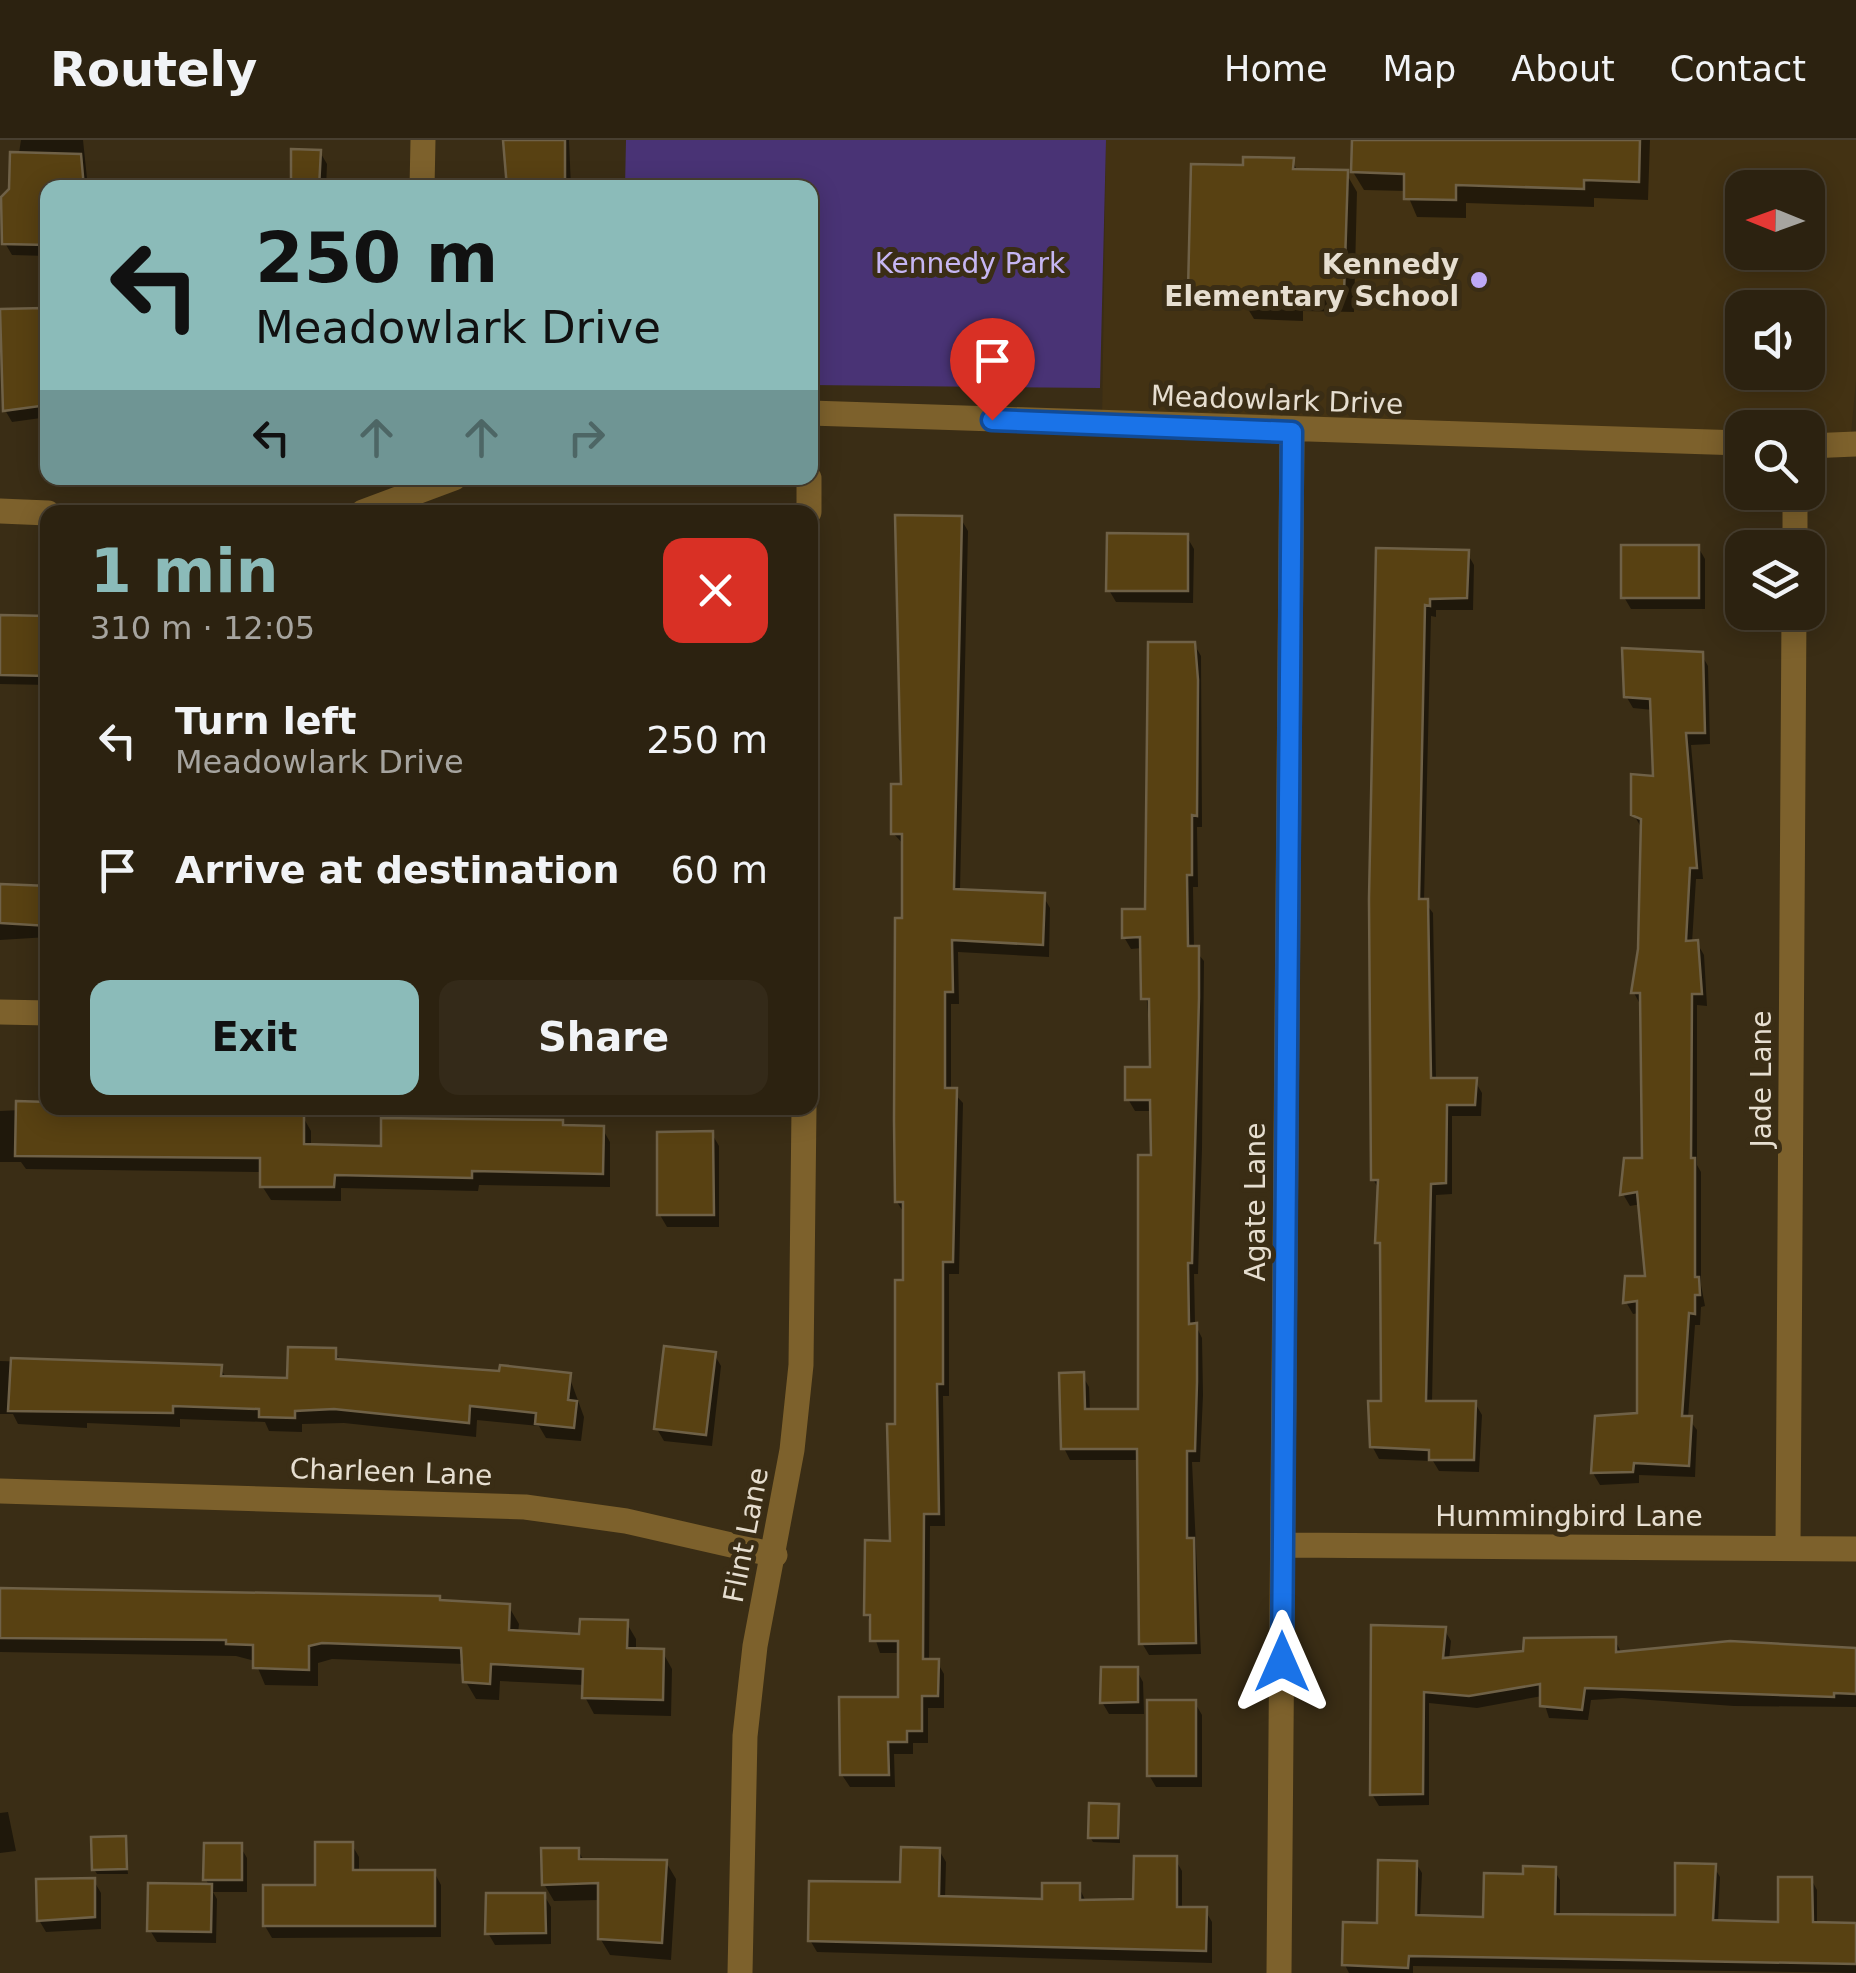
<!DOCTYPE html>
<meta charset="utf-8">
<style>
body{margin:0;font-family:"DejaVu Sans",sans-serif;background:#342a19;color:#f1f3f6;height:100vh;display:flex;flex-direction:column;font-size:38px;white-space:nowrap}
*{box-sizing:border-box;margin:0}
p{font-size:32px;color:#a6a49f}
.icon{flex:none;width:55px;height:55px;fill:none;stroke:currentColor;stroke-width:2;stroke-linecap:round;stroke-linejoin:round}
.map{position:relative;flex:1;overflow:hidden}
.details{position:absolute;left:40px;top:365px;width:778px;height:610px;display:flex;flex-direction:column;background:#2c2210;border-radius:20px;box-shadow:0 5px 25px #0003,0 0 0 2px #483f30}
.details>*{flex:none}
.banner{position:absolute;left:40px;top:40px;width:778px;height:305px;border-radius:20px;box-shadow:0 5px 25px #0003,0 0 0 2px #483f30;background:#8bbbb9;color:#111;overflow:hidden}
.needle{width:65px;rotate:271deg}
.fabs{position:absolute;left:1725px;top:30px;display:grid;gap:20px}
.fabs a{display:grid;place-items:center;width:100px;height:100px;border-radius:20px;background:#2c2210;box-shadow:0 5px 25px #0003,0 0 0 2px #483f30;font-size:50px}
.pin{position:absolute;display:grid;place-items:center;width:85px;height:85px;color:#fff;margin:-102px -42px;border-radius:50% 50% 50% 0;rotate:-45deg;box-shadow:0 0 10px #0007}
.pin .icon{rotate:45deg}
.me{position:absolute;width:110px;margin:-55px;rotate:0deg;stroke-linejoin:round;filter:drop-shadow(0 0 8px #0008)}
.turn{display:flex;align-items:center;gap:35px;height:210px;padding:0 50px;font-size:45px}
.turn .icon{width:130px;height:130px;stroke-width:2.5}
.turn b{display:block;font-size:70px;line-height:85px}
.lanes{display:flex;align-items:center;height:95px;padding:0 50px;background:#0003;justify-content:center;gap:50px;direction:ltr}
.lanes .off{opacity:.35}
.round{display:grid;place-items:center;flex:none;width:105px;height:105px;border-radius:20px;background:#342a19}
.overview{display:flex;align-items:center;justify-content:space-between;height:170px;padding:0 50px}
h1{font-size:60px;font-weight:700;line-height:75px;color:#8bbbb9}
.action{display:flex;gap:20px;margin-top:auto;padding:20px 50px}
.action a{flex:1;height:115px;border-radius:20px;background:#8bbbb9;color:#111;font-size:40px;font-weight:700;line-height:115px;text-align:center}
.action a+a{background:#342a19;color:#f1f3f6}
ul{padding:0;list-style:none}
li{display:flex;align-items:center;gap:30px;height:130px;padding:0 50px}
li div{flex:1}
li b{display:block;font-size:38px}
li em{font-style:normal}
header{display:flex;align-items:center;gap:60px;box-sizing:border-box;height:140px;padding:0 50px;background:#2c2210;border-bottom:2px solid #483f30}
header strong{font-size:48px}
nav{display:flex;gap:55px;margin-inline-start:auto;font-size:35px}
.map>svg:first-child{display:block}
.built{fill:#433213;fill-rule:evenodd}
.green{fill:#493375}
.shadow{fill:#0007}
.building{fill:#584112;stroke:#6f6147;stroke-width:2.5}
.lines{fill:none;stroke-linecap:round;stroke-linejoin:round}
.minor{stroke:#7d612c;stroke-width:25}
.route-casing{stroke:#114b97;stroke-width:25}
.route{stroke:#1a73e8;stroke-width:18}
.poi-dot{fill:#bea9f5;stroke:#3a2d15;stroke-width:4}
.labels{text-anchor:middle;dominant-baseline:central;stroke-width:10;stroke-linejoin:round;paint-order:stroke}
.park-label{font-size:28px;fill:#c6b6f3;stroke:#3a2d15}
.poi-label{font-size:28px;font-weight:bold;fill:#e6ded0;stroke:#3a2d15;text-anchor:end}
.street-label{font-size:28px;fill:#e6ded0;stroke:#3a2d15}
</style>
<header>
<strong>Routely</strong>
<nav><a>Home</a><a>Map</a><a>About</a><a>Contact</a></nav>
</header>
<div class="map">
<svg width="1856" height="1833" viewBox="0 0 1856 1833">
<rect width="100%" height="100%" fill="#3a2d15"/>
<path class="built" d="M1106,0h750v240l-6,65 -42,1v-18h-66v17l-640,-20zM1742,48h66v64h-66zM1742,168h66v64h-66z"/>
<path class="green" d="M626,0h480l-6,248 -290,-3v-197l-185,-1z"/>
<path class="shadow" d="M21,0h62l5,48h-40v68l-36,-1 -7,-12z
M506,0h63l2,48h-61z
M1354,0h296l-2,60 -54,-2v9l-128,-4v15l-49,-1 -11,-26 -42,-1 -11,-18z
M320,12l7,12 -1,24h-34z
M1292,20l6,12 48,1 11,19 -3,120 -51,-1v10l-49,-2 -6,-10 -47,-1 -11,-19 56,-122z
M42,170l6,10v97l-36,5 -7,-12 -5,-98z
M704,364l5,8h-52l-1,-7z
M961,379l7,12 -8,360 83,5 7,12 -1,49 -91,-5 1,52h-8v86l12,13 -4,171h-10v122h-6l2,130h-15l-1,136h8l7,12v34h-16v35h-15v11h-19l1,33h-45l-8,-12 58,-76v-46h-20l-13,-39 26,-71 12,-261 1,-66 -9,-14 8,-356 -12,-13z
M1187,397l7,12 -1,54 -77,-1 -7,-12z
M1698,407l7,12v50h-74l-7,-12z
M1379,410l88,3 7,12 -1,45h-37v7l-5,-1 -7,285 9,12 3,168h39l7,12 -1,23h-29v78l-16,1 -4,208h43l7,12 -3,57 -40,-1 -6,-10 -54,-2 -7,-13 11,-43v-151l-5,-9 2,-52 -7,-12z
M0,478h48v67l-48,-1z
M1194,504l7,12 1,171h-5l1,60h-5l1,62 10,12 -2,188 -4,125h-4l1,50 7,14 1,57 -3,67h-8l9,192 -52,1 -7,-12 -3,-183h-69l-6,-12 18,-73 7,12 1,25 51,-1 12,-300h-18l-7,-12 25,-30 -11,-121 -11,1 -7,-12 24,-25z
M1701,514l7,12 2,78 -19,1 12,134h-7l-4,64h5l7,12 3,51 -10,-1v160l4,7v113l4,21 -4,1 -1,18h-5l-7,93 9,12 -2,47 -56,-2v8l-39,2 -7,-12 46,-57v-103l-6,1 -7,-12 22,-23 -7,-75 -11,2 -7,-12 21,-33 -4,-157 -6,-11 6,-43 1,-123 -7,-12 21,-37 -2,-68 -20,-2 -7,-12z
M0,746l48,2v49l-48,3z
M64,968l3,5 236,4 8,14v16l72,1 179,-25 2,5h38l8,14v45l-131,-2 -1,6 -137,-3v13l-70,-1 -9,-14 1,-14 -237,-3 -5,-7h-21v-51z
M712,994l7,12v81h-52l-7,-12z
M335,1211l6,11 228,14 15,41 -3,24 -35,-3 -7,-12 -62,-6 -1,17 -132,-14 -42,1v8l-33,-1 -4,-9 -85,-3v8l-93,-4v5l-69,-4 -5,-10h-13v-53l220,7 7,11 63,2z
M714,1214l7,12 -9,80 -48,-5 -7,-12z
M0,1450l509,17 10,17 -1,9 64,3 44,-14 10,17v12h26l10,18 -1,47 -77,-2 -9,-17v-12l-85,-4 -1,19 -23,-1 -10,-17 -2,-18 -132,-5 -14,4v23l-53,-1 -10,-24 -19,-5 -236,-4z
M1444,1489l7,12 -2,19 166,-20 7,14h234v53l-122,-1 -112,-8 -31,2 -3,20 -39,-2 -7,-22 -65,12 -48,-5v102l-50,1 -7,-12z
M1136,1529l7,13 1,32h-35l-7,-12z
M1195,1563l7,12v72h-46l-7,-12z
M1118,1666l2,37 -27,-1 -3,-5z
M8,1672l8,39 -16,2v-40z
M124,1698l4,36h-31l-3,-5z
M352,1705l7,12v15h75l7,13v52l-169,1 -7,-12 53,-38z
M240,1706l7,12v34h-34l4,7 -1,44 -59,-1 -7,-12 60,-43 -4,-7z
M578,1710l6,11 82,1 10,17 -5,81 -61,-5 -10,-17v-38l-46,1 -10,-17z
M939,1710l7,12 -1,36 99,3 34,-16 8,17h49l40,-43 7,12v38l23,1 7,12v41l-395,-11 -7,-12 93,-55z
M1416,1723l6,10 -2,44 66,2 39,-43 29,-6 6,10v37l117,1 37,-51 6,10 -2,45 63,3 30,-46 6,11v34l39,2v47l-443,-7v7h-64l-4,-8 34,-39z
M94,1741l7,12v36l-55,3 -7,-12z
M544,1755l7,12v37l-56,1 -7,-12z"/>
<path class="building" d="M503,0h62v48h-58z
M1352,0h288l-1,42 -55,-2v9l-128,-4v15l-52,-1v-25l-53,-2z
M291,9l30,1 -2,38h-28z
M10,12l71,2 3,34h-36v57l-46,-1 -1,-47 8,-8z
M1243,17l51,1 -1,11 55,1 -4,124 -51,-1v10l-53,-2v-10l-52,-1 3,-126 52,1z
M43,168l5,97 -45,6 -3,-102z
M895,375l67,1 -8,373 91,4 -2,52 -91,-5 1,52h-8v96h12l-4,174h-10v122h-6l2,130h-15l-1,145h16l-1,37h-16v35h-15v11h-19l1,33h-49l-1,-78h59v-56h-28v-26h-6l1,-75 25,1 -3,-117h8v-144h8v-78h-8l-1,-82 1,-202h7v-84h-11v-50h10z
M1107,393l81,1v57h-82z
M1621,405h78v53h-78z
M1376,408l93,2 -2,48 -37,1v7l-5,-1 -6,294h9l3,179h46l-2,27h-28l-1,78 -15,1 -5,217h50l-2,59h-45v-10l-59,-3 -2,-46h13l-1,-158h-5l3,-63h-7l-2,-281z
M0,475l48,1v60l-48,-1z
M1148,502h47l3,38 -1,136 -5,-1v60h-5l1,71h11v52l-7,265h-4l1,61 8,-1v59l-2,69h-8v87h7l2,105 -57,1 -2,-195h-76l-2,-76 25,-1 1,37h53v-254h13l-1,-55h-25v-33h25l-1,-68h-8l-1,-62 -18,1v-29h23z
M1622,508l81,4 2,81h-19l11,135h-7l-4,73 12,-1 4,54h-10l-1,164h4v119h4l1,18h-5v19l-6,-1 -7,103h10l-3,50 -55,-3 -1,9 -42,1 4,-57 42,-3v-112l-14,2 2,-27h20l-8,-84 -17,3 4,-37h18l-2,-165h-9l7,-44 3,-130 -10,-4v-41l22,2 -3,-77 -26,-2z
M0,744l48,2v40l-48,-3z
M16,961l32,1v6l15,3 241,3v30l77,2v-28l182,2v5l41,1 -1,48 -131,-3v7l-137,-3 -1,12h-74v-29l-245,-2z
M713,991l1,84h-57v-83z
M664,1206l52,6 -10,83 -52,-6z
M288,1207l48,1v11l163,12 1,-6 71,8 -3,27 9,1 -3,27 -39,-4 1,-11 -66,-7 -1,17 -135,-14 -39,2v7l-36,-1v-8l-86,-3v7l-165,-2 3,-53 211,7 -1,11 66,2z
M0,1448l440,8v4l70,4 -1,26 70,4 1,-15 48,1 -1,28 37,1 -1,51 -81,-2 1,-29 -92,-5 -1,20 -27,-2 -2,-34 -139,-5 -13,3v24l-56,-2v-23l-27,-1v-4l-226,-2z
M1371,1485l75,2 -3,31 80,-7 1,-13 92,-1v15l114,-11 126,7v46l-22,-1v4l-249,-9 -3,22 -42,-4v-22l-71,12 -45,-4 -1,102 -53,1z
M1101,1527h37v35l-38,1z
M1147,1560h49v76h-49z
M1089,1663l30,1 -1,34h-30z
M126,1696l1,33 -35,1 -1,-33z
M315,1702h38v28h82v56h-172v-41h52z
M204,1703h38v37h-39z
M901,1707l39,1 -1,48 103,3v-16h38v17l53,-1 1,-43h43v51h30l-1,44 -398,-10 1,-60 91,1z
M541,1708h38v11l88,1 -5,83 -64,-4v-56l-56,2z
M1378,1720l39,1 -1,54 67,2 1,-44 39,1v-8l33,1 -1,47 120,1v-52l41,1 -3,56 65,2v-45h34l1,45 43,1v41l-447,-8 -1,12 -66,-3 1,-43 34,1z
M95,1738v39l-58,4 -1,-42z
M148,1743l64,1 -1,48 -64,-1z
M486,1753h59l1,40 -61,1z"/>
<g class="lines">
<path class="minor" d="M422,48l1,-48
M810,273l932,30
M1808,306l48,-2
M0,371l48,2
M363,372l91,-34
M809,372v-34
M1795,408v-56
M0,872l48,1
M0,1351l525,16 101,14 149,34
M1283,1405l573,4
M1788,1406l6,-934
M740,1833l5,-237 10,-90 37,-196 9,-85 3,-257
M1279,1833l13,-1541"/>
</g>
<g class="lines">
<defs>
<path id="route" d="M992,280l300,12 -10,1230"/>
</defs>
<use href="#route" class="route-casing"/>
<use href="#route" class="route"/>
</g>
<circle class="poi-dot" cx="1479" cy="140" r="10"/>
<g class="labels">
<g class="park-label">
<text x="970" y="123">Kennedy Park</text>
</g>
<g class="poi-label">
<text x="1459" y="124">Kennedy<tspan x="1459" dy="32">Elementary School</tspan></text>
</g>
<g class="street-label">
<text transform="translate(1277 260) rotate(2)">Meadowlark Drive</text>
<text transform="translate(1761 939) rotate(-90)">Jade Lane</text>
<text transform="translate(1255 1062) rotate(-90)">Agate Lane</text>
<text transform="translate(391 1332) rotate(2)">Charleen Lane</text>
<text x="1569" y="1376">Hummingbird Lane</text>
<text transform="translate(746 1395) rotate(-79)">Flint Lane</text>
</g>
</g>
</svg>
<div class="fabs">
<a><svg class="needle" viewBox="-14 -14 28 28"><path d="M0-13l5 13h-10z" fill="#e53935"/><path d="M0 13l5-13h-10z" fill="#a6a49f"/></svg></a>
<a><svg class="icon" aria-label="sound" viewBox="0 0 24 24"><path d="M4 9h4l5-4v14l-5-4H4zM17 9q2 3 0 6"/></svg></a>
<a><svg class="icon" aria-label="search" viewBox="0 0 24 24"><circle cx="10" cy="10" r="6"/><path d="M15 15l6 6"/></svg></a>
<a><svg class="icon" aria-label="layers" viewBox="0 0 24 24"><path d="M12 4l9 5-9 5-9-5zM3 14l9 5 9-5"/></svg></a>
</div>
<div class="pin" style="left:992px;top:280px;background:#d93025"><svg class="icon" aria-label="arrive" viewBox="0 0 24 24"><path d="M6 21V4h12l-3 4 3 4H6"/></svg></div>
<svg class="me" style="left:1282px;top:1522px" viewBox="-20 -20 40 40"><path d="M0-17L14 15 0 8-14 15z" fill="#1a73e8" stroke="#fff" stroke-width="4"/></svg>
<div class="banner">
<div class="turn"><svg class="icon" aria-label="left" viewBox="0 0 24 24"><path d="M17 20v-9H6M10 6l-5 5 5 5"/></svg><div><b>250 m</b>Meadowlark Drive</div></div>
<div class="lanes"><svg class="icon" aria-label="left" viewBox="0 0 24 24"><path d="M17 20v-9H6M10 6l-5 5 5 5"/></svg><svg class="icon off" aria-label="ahead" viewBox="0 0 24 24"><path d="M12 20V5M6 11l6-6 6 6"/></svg><svg class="icon off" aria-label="ahead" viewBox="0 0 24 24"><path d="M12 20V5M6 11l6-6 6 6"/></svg><svg class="icon off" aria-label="right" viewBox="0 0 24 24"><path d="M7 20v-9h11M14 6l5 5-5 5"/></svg></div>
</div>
<section class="details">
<div class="overview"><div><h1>1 min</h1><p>310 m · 12:05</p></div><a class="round" style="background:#d93025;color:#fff"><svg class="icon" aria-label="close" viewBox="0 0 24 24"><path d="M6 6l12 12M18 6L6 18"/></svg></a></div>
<ul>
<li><svg class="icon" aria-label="left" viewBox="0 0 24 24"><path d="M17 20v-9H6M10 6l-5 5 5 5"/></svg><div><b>Turn left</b><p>Meadowlark Drive</p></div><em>250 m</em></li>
<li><svg class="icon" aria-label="arrive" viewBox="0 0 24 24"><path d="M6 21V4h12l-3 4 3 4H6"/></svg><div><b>Arrive at destination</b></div><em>60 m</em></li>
</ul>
<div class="action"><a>Exit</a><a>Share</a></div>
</section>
</div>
